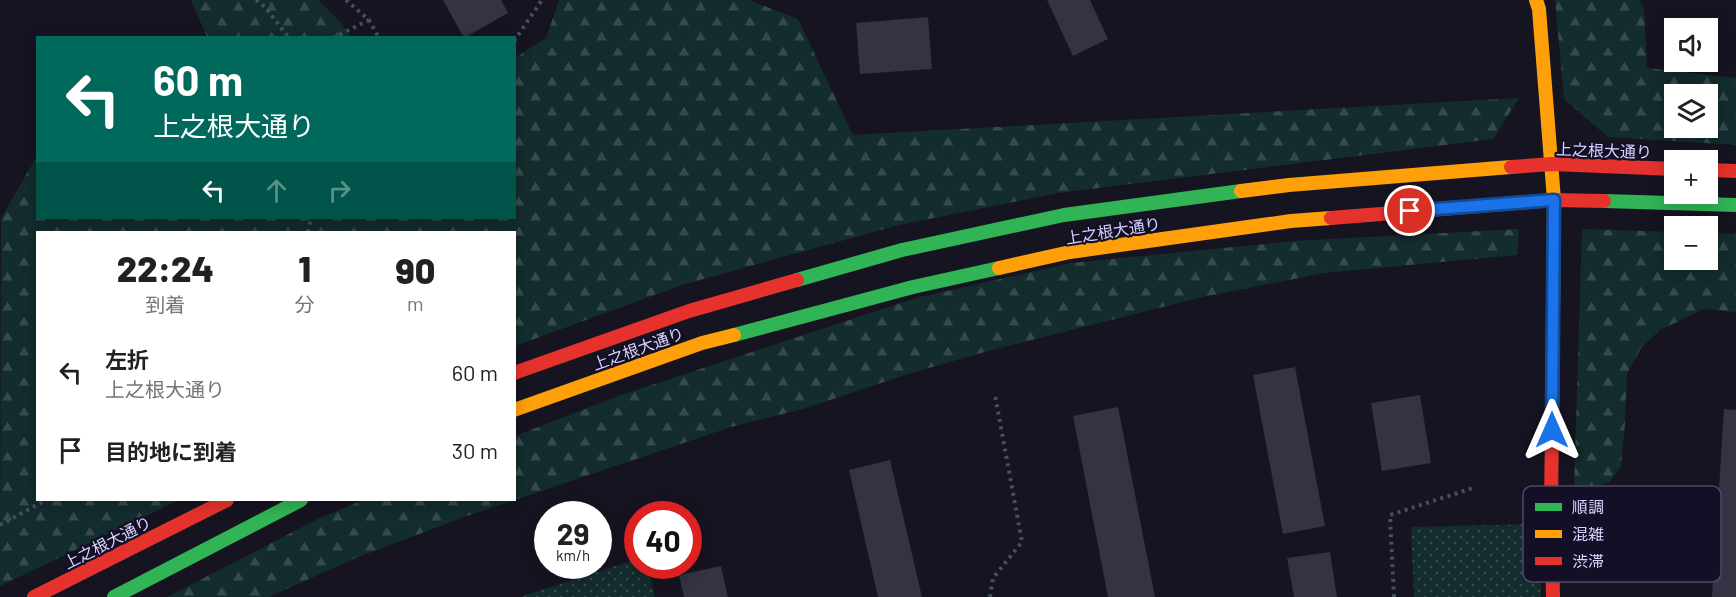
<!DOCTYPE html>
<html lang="ja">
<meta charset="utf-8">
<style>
body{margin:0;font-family:Barlow,"Noto Sans JP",sans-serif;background:#f6f6f6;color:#202124;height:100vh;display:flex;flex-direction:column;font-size:22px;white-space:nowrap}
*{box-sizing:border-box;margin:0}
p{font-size:20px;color:#757577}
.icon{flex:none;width:33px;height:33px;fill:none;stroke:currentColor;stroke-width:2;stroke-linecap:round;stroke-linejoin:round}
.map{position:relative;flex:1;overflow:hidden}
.drawer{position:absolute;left:36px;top:231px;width:480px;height:270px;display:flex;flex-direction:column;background:#fff;border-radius:0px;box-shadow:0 3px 15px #0003}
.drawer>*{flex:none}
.top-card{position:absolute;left:36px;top:36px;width:480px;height:183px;border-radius:0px;box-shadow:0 3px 15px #0003;background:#00695c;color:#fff;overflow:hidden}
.tools{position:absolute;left:1664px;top:18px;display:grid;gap:12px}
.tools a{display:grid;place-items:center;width:54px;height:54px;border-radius:0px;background:#fff;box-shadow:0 3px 15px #0003;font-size:30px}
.speed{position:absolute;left:534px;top:501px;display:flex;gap:12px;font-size:30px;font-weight:700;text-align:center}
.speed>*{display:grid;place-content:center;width:78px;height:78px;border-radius:50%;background:#fff;box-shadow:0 3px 15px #0003;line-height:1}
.speed small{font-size:15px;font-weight:400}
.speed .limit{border:9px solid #d22;background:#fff;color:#111}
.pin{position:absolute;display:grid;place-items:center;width:51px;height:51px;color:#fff;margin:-26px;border:3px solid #fff;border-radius:50%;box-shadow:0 2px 6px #0007}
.me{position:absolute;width:66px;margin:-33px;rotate:0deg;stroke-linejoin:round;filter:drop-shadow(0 0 4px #0008)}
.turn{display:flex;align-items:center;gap:21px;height:126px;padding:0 18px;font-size:27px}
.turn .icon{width:78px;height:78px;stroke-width:2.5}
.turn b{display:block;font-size:42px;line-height:51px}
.lanes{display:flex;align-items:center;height:57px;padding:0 18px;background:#0003;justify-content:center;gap:30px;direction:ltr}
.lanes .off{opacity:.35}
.eta{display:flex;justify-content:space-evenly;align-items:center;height:102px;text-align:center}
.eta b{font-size:36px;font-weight:800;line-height:42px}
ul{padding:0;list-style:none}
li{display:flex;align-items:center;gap:18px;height:78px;padding:0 18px}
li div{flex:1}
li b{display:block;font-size:22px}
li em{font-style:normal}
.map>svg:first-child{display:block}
.forest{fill:url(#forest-firs);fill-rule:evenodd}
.park{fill:url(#park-dots)}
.building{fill:#343243}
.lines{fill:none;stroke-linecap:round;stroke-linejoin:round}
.path{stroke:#44505f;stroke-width:4;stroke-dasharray:3 4.5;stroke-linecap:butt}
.fast{stroke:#30b455;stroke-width:14}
.slow{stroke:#ff9f0a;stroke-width:14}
.jam{stroke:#e5322d;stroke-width:14}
.route-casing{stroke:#114b97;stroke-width:15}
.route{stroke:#1a73e8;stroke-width:10}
.labels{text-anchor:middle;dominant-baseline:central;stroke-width:4.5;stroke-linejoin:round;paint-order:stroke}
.street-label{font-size:16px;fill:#d9d4ff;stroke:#130f26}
.key{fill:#130f26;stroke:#4e4a67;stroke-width:1.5}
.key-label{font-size:16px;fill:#d9d4ff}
</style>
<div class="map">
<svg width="1736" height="597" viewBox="0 0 1736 597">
<defs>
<pattern id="forest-firs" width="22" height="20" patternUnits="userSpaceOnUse" patternTransform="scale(1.5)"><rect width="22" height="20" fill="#132c2d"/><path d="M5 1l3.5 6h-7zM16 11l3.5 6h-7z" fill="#354a4c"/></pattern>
<pattern id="park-dots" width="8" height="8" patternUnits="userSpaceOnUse" patternTransform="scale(1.5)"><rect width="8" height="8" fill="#132c2d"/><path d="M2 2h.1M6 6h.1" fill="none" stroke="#354a4c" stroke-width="1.8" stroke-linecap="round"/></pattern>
</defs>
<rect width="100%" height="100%" fill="#161421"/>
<path class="forest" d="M191,0h127l24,24 8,13h-143z
M559,0h190l49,19 55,116 666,-37 -26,41 -435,54 -163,33 -213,59 -167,61 -1,-114h-476v268h141l-179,86 1,-368 36,-62 1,62h476l1,-160 31,-20z
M1555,0h84l5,8 3,60 89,10v67l-128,-8 -44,-38zM1674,94h33v34h-33z
M1519,229l-2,26 -193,18 -121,24 -215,54 -80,23 -105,35 -72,18 -267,90 -108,41 -87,39h-102l151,-78 45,-19h151l1,-64 106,-41 295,-97 155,-35 223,-22z
M1582,229l92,3v28h33v-27l29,1v78l-32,-3 -44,21 -19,18 -14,26 -2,49 -4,43 -12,17 -35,6z"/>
<path class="park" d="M1540,524l1,73h-127l-3,-70z
M637,559l1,7h9l8,31h-135z"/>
<path class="building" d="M443,0h58l7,13 -44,25z
M1047,0h43l18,39 -35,17z
M928,17l4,52 -72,5 -4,-51z
M1295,367l30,159 -42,8 -30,-159z
M1420,395l11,68 -49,8 -11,-68z
M1118,407l37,190h-47l-35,-181z
M1724,409l12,1v187h-24z
M890,460l32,137h-44l-29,-127z
M1330,552l7,45h-43l-7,-39z
M721,566l7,31h-44l-5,-22z"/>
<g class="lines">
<path class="path" d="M256,0l9,7 24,31
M346,0l23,20 10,18
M333,38l36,-18
M514,41l28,-41
M308,232l3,-14
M0,525l46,-25
M990,597l3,-19 29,-36 -27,-147
M1394,597l-4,-82 83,-27"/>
<path class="fast" d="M1604,201l132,4
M797,280l105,-30 162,-35 177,-24
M734,335l179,-48 86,-19
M114,597l187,-97"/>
<path class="slow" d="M1536,0l3,9 15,191 -2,232
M1241,191l48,-6 222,-18
M999,268l71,-16 221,-31 40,-3
M514,410l188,-67 32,-8"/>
<path class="jam" d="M1511,167l41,-3 122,5
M1707,170l29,1
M1331,218l223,-18 50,1
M514,373l175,-62 108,-31
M1552,432l-1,68 2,97
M34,597l193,-97"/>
</g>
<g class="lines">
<defs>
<path id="route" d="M1410,211l144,-11 -2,230"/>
</defs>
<use href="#route" class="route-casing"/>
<use href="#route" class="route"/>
</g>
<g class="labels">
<g class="street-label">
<text transform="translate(1604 150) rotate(2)">上之根大通り</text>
<text transform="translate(1113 230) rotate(-9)">上之根大通り</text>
<text transform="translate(638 348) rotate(-20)">上之根大通り</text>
<text transform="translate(107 542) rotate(-27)">上之根大通り</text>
</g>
</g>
<rect x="1523" y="486" width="198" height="96" rx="9" class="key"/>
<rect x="1535" y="503" width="27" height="8" fill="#30b455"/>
<rect x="1535" y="530" width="27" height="8" fill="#ff9f0a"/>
<rect x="1535" y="557" width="27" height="8" fill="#e5322d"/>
<g class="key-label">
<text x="1572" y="513">順調</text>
<text x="1572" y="540">混雑</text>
<text x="1572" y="567">渋滞</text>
</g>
</svg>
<div class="tools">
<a><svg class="icon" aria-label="sound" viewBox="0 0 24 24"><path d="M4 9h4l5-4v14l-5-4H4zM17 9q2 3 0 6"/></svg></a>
<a><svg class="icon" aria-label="layers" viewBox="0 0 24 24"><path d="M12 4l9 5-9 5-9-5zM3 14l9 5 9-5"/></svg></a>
<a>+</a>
<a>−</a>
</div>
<div class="speed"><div>29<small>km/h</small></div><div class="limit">40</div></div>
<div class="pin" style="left:1410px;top:211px;background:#d93025"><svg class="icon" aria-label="arrive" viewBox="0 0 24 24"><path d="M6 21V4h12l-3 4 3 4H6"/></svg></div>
<svg class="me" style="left:1552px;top:430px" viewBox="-20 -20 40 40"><path d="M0-17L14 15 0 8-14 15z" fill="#1a73e8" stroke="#fff" stroke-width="4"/></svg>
<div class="top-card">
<div class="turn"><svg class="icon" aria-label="left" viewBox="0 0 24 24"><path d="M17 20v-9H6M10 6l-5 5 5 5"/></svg><div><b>60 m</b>上之根大通り</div></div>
<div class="lanes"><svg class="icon" aria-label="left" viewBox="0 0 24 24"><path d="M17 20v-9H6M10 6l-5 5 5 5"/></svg><svg class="icon off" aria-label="ahead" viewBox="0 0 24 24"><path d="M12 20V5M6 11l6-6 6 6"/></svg><svg class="icon off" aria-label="right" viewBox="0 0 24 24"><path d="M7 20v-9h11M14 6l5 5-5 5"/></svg></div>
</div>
<section class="drawer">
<div class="eta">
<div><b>22:24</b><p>到着</p></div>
<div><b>1</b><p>分</p></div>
<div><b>90</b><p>m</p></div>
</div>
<ul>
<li><svg class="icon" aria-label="left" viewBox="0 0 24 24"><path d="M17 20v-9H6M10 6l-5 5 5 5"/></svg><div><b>左折</b><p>上之根大通り</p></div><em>60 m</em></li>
<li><svg class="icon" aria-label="arrive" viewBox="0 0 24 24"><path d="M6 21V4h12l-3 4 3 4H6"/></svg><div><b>目的地に到着</b></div><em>30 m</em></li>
</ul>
</section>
</div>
